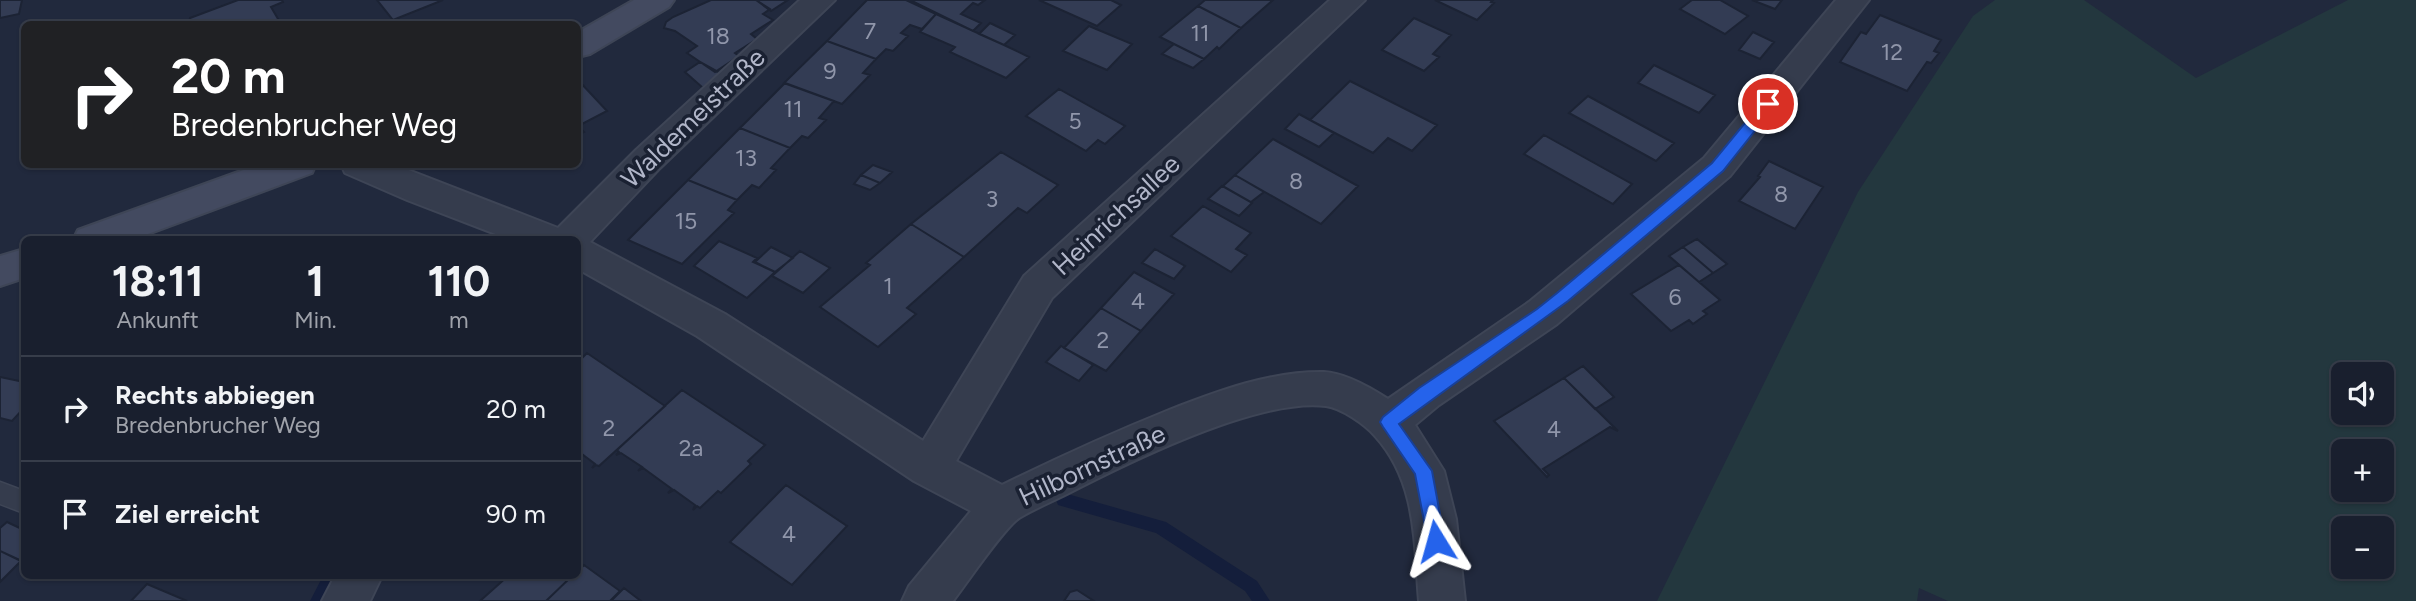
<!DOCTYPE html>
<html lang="de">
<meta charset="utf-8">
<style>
body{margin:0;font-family:Figtree,sans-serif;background:#222736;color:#f1f3f6;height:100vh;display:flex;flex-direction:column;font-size:26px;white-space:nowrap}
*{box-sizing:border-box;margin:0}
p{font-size:23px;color:#9fa2aa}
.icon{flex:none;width:38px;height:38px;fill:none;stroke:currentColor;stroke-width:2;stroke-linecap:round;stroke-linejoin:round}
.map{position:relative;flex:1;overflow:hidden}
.sheet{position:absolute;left:21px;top:236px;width:560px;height:343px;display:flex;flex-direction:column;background:#191f2e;border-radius:10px;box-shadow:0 2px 5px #0004,0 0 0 2px #373d4a}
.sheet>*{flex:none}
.banner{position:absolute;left:21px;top:21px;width:560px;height:147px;border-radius:10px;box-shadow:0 2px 5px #0004,0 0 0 2px #373d4a;background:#202124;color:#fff;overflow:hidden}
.controls{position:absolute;left:2331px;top:362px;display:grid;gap:14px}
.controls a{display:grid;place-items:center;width:63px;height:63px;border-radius:10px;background:#191f2e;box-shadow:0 2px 5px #0004,0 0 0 2px #373d4a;font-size:35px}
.pin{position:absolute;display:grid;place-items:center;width:60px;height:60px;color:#fff;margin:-30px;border:4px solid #fff;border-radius:50%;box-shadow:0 2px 7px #0007}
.me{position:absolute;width:77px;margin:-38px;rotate:352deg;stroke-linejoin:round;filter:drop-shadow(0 0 5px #0008)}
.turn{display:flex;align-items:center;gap:24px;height:147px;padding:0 35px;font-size:32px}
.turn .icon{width:91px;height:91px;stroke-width:2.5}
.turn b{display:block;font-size:49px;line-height:60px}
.eta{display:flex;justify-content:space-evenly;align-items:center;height:119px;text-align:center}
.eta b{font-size:42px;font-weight:700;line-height:49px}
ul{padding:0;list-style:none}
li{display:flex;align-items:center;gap:21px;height:105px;padding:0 35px;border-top:2px solid #373d4a}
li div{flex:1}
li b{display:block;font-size:26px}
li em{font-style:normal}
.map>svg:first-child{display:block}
.green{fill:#23373e;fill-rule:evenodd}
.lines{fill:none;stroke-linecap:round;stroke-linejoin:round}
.stream{fill:#141e3b;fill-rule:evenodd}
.building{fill:#333c54;stroke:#1c2334;stroke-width:2}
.service-casing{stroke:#3e4556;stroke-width:3}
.minor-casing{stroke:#3e4556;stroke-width:4}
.secondary-casing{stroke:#3e4556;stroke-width:4}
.service{fill:#353c4d;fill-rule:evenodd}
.minor{fill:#353c4d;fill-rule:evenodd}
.secondary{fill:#434a60;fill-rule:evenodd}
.route{fill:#2563eb;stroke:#184099;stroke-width:2}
.labels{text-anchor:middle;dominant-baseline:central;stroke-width:7;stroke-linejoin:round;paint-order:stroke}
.number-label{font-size:23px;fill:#9096aa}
.street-label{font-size:26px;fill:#b1b6c9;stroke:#1a2132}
</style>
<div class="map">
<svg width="2416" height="601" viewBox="0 0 2416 601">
<rect width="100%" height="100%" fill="#21293d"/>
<path class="green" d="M1995,0h89l112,78 152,-78h68v601h-468l-29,-13 -2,13h-260l201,-409 115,-176zM2343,374h39v39h-39zM2343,452h39v38h-39zM2343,528h39v39h-39z"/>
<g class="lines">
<path class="stream" d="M1064,493l102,29 91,59 13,20h-18l-7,-10 -89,-58 -98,-28 -2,-5 2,-5z
M323,576h16l-12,25h-17z"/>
</g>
<path class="building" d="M0,0h22l-3,14 -19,4z
M238,0h44l1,2 -12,5 10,17h-92l1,-6z
M377,0h66l-50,20z
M711,0h45l14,9 -7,5 10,6 -22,14 6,5 -22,14 4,3 -24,16 -28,-19 10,-7 -22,-15 -11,-3 2,-6 7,-5z
M756,0h32l-17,11z
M906,0l30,14 -14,15 -12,-4 -9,8 7,3 -15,15 -7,-2 -10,10 -49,-18 40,-41z
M910,0h75l-7,5 -5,-2 -12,11 20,9 -8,8z
M1039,0h72l10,5 -24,21z
M1205,0h68l-32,28 -43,-22z
M1435,0h58l-2,2 3,1 -17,17z
M1692,0h28l28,16 -23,18 -45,-25z
M1752,0h30l-7,9z
M1198,6l43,22 -22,21 -2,-2 -13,12 -44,-22z
M936,14l68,31 25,12 -23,21 -56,-26 5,-5 -35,-15z
M1880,15l61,25 -7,11 5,2 -8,10 -4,-1 -20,29 -67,-29 21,-30 5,2z
M1414,18l37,17 -18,19 6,3 -15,14 -42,-21z
M990,23l25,12 -11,10 -25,-11z
M1089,26l43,18 -25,26 -44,-19z
M1753,32l21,10 -14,17 -21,-9z
M827,41l49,18 -13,14 7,2 -28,29 -58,-21z
M1174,44l30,15 -11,9 -31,-14z
M700,62l20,11 -17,15 -18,-16z
M1654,65l61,30 -16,18 -61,-30z
M578,80l29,31 -29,15 6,6 -6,3z
M1350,81l87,44 -25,26 -24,-13 -15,15 -63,-33z
M785,83l49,18 -15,17 7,2 -18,18 -6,-2 -12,12 -50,-20z
M1059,89l66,37 -20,18 -7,-4 -12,11 -60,-35z
M1588,96l86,47 -18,18 -87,-48z
M1299,114l11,6 24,13 -15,14 -34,-18z
M740,128l50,20 -19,20 5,2 -17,18 -7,-3 -15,15 -49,-20z
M1544,135l88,49 -19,20 -89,-50z
M1273,139l85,47 -37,38 -86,-49z
M1001,152l57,33 -31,28 -9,-5 -54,49 -53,-33z
M1769,161l54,26 -28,42 -56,-28 21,-24 -2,-1z
M873,165l19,7 -12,11 -19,-8z
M861,175l19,8 -10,7 -16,-6z
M1235,175l29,17 -13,10 -28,-16z
M688,180l49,20 -9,10 6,3 -52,51 -54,-24z
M1222,186l30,17 -13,13 -31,-17z
M1203,206l48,27 -15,16 11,6 -16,17 -60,-36z
M911,224l53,33 -57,51 9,6 -38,33 -58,-40 50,-42 -4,-2z
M1697,239l30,25 -14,9 -30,-26z
M719,241l38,17 -4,4 22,10 -28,26 -53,-32z
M771,247l22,11 -18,14 -20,-10z
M1683,247l30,26 -14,9 -30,-26z
M1155,249l30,17 -11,13 -32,-16z
M800,251l30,17 -27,25 -31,-17z
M1679,265l41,35 -17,11 4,3 -14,10 -4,-4 -18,11 -40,-37z
M1134,272l40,22 -33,37 -40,-23z
M1101,308l40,23 -35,40 -42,-23z
M1061,346l32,19 -14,16 -33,-19z
M587,353l78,53 -66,60 -3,-1 -4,3 3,-4 -17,-13v-89z
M1583,366l31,31 -19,12 -31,-31z
M0,377l24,5v26l-12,13 -12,-3z
M1564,378l54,53 -8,-4 -67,42 6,6 -2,2 -53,-56z
M682,390l83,55 -17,16 3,3 -30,29 -3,-2 -18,17 -3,-2 -4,4 2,-5 -21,-15 -6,3 4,-4 -29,-21 -5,3 4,-4 -21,-14 -5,2 3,-3 -2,-2z
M786,485l61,41 -55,59 -62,-43z
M7,522l17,8v32l-24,-11v-23z
M0,551l21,10 -21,21z
M584,565l36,26 -10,10h-64l26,-25h6v-5z
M508,576h64l-26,25h-66z
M147,584l40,17h-56z
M624,588l17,13h-30z
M1077,590l17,11h-30l6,-9z"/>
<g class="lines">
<defs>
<path id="service" d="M0,482l24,9v22l-24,-9z"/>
<path id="minor" d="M800,0h35l-175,168 -70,74 135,72 198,127 101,-165 306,-276h35l-313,298 -96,163 46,24c55,-27 110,-52 167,-75 49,-19 102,-39 155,-38 21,1 47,16 64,27l141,-97 175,-144 132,-158h33l-139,176 -173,148 -118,81 -24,20 29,46 12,48 9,82h-46c-5,-59 -2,-119 -44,-165 -10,-12 -34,-28 -49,-30 -67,-9 -199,57 -259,88 -16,8 -33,15 -48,24 -16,11 -52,65 -66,83h-51l7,-15 62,-75 -57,-30 -217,-145 -119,-67v-29h-67l-104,-40 -62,-27 -4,-9h52l165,64 78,-78z
M335,576h47l-12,25h-48z"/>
<path id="secondary" d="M634,0h40l-5,7 -79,47 -12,3v-25z
M260,164h56l-4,9 -180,67h-59l5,-10z
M24,249v29l-24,8v-30z"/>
</defs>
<use href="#service" class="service-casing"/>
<use href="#minor" class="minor-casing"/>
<use href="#secondary" class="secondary-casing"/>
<use href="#service" class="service"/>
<use href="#minor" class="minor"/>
<use href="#secondary" class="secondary"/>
</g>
<path class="route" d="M1768,99l7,5 -2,4 -50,63 -155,130 -169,123 33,47 13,70 -3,6 -6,3 -7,-3 -14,-73 -32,-47 -3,-5 3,-5 36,-29 118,-79 20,-16 155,-130 51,-62z"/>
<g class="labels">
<g class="number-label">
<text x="870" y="31">7</text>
<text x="1200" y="33">11</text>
<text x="718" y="36">18</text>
<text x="1892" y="52">12</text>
<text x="830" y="71">9</text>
<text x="793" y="109">11</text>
<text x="1075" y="121">5</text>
<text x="746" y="158">13</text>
<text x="1296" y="181">8</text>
<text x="1781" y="194">8</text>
<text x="992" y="199">3</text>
<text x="686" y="221">15</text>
<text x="888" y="286">1</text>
<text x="1675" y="297">6</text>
<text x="1138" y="301">4</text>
<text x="1103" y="340">2</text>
<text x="609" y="428">2</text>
<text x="1554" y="429">4</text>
<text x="691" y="448">2a</text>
<text x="789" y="534">4</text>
</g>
<g class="street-label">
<text transform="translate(693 118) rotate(-44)">Waldemeistraße</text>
<text transform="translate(1116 215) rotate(-43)">Heinrichsallee</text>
<text transform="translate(1092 465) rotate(-25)">Hilbornstraße</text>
</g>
</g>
</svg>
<div class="controls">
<a><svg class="icon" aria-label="sound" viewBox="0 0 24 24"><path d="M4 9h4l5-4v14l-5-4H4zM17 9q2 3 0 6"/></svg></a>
<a>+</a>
<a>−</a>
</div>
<div class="pin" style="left:1768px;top:104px;background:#d93025"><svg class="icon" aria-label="arrive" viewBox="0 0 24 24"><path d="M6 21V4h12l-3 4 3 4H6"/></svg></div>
<svg class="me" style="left:1436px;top:541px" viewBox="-20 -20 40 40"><path d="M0-17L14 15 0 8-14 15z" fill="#2563eb" stroke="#fff" stroke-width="4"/></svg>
<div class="banner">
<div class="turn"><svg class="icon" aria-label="right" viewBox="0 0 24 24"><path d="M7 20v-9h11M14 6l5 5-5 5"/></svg><div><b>20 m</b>Bredenbrucher Weg</div></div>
</div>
<section class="sheet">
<div class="eta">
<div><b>18:11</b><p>Ankunft</p></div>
<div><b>1</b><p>Min.</p></div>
<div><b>110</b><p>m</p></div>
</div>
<ul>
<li><svg class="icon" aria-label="right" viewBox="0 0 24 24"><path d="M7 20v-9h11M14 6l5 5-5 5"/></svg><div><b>Rechts abbiegen</b><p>Bredenbrucher Weg</p></div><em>20 m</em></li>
<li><svg class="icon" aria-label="arrive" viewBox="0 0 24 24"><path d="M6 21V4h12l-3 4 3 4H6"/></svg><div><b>Ziel erreicht</b></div><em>90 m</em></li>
</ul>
</section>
</div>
